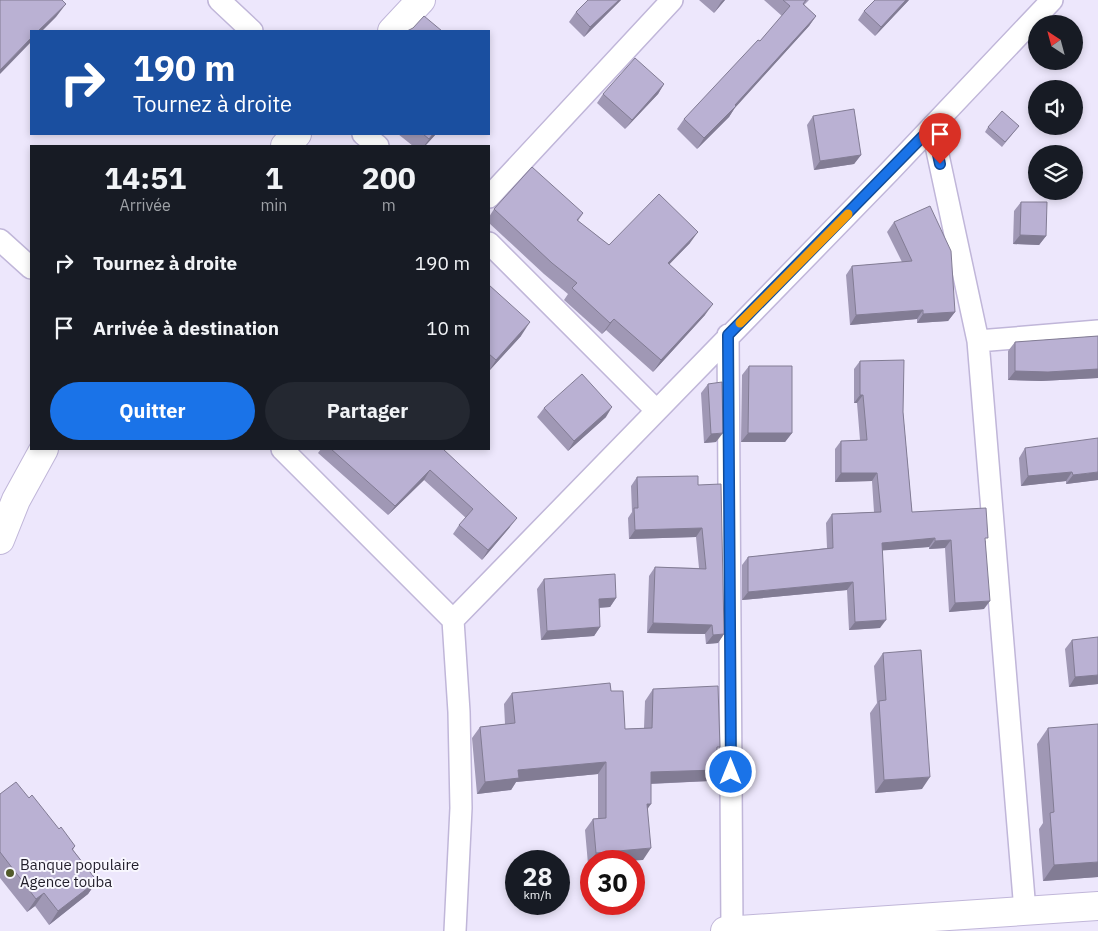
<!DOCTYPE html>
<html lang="fr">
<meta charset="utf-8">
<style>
body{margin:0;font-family:"IBM Plex Sans",sans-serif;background:#242831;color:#f1f3f6;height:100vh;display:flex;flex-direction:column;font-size:19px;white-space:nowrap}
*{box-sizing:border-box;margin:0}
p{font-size:16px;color:#9ea1a6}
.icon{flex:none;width:28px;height:28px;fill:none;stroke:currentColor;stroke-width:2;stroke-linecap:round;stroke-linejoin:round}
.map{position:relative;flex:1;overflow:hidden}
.sheet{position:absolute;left:30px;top:145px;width:460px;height:305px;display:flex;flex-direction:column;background:#171b24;border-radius:0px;box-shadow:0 2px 8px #0003}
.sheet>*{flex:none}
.hud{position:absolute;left:30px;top:30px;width:460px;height:105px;border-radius:0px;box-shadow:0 2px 8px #0003;background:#1a4fa0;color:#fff;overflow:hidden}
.needle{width:32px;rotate:324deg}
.controls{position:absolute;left:1028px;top:15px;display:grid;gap:10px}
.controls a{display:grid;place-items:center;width:55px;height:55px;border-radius:50%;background:#171b24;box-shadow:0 2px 8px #0003;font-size:25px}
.speed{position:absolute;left:505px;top:850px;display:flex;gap:10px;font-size:25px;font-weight:700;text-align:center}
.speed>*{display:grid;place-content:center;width:65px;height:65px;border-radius:50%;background:#171b24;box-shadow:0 2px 8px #0003;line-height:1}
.speed small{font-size:12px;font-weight:400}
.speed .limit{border:8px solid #d22;background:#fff;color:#111}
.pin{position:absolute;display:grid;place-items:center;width:42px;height:42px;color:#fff;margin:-51px -21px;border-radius:50% 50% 50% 0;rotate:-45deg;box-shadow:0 0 5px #0007}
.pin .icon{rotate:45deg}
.me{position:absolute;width:55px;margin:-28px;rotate:0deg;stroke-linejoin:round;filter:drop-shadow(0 0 4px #0008)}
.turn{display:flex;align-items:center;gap:18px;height:105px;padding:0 20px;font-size:22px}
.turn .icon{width:65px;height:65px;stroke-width:2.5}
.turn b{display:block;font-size:35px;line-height:42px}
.eta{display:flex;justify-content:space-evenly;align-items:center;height:85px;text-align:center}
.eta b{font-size:30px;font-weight:800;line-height:35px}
.primary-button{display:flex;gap:10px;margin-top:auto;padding:10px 20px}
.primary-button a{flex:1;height:58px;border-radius:30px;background:#1a73e8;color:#fff;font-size:20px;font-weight:800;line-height:58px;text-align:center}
.primary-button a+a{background:#242831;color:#f1f3f6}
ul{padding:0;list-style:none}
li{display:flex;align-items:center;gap:15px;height:65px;padding:0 20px}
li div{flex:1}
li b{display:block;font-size:19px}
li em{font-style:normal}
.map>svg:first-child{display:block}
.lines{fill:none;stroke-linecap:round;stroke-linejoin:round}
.street-casing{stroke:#c0b6d9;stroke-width:24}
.secondary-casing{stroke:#c0b6d9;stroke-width:30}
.street{stroke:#fff;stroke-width:21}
.secondary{stroke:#fff;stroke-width:28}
.wall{fill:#a098b5}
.shaded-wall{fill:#827c94}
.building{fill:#bab1d3;stroke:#827c94}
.route-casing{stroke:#114b97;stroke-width:12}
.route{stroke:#1a73e8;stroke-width:9}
.slow{stroke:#f59e0b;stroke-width:9}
.poi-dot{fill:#525b2a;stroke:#f8f7fe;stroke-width:2}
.labels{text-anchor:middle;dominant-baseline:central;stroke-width:4;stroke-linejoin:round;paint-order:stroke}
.poi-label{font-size:15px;fill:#211e2a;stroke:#f8f7fe;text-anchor:start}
</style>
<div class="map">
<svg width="1098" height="931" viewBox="0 0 1098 931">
<rect width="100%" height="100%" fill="#ede7fc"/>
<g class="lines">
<defs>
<path id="street" d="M219,0l33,31
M932,127l46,214 47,570
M363,134l15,12
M489,197l183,-197
M0,240l31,28
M489,243l167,167
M728,335l4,595
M978,341l120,-10
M282,449l171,171
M455,931l6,-123 -2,-96 -6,-92 437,-449 162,-171"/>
<path id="secondary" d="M392,31l29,-31
M285,146l12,-12
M0,540l16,-40 28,-51
M725,931l373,-25"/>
</defs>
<use href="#street" class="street-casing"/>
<use href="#secondary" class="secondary-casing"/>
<use href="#street" class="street"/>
<use href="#secondary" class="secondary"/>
</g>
<path class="wall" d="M588,0h33l-37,37 -15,-15 7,-10z
M699,0h26l-11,13z
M764,0h45l-5,5 12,11 -7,10 -73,80 -7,11 -32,32 -20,-20 7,-10 76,-78 22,-25z
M909,0l-34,36 -17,-16 6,-9z
M664,84l-6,10 -33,35 -28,-26 6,-9z
M813,116l48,39 -7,9 -40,6 -7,-45z
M1019,126l-17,21 -17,-15 3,-5z
M398,134h38l-11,12h-12z
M1021,202l25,34 -7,9 -26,-1 1,-33z
M494,209l89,4 -5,8 31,24 81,-2 -21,21 36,51 -52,57 -47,-42 -4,4 -38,-34 4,-6 -24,-20 -55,-51v-6z
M894,222l61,90 -7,9 -31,2v-4l-67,6 -4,-50 6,-9 50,-4 -15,-30z
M489,285l32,51 -32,35z
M1098,336v42l-57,3 -33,-1v-29l7,-9z
M860,361l43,51 9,100 74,29 -2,68 -35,3 -4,-64 -16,1v-2l-46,3 -3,78 -31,2 -2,-40 -105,10v-35l6,-8 79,-9 -1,-25 6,-9 42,-2 -2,-31 -37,1v-33l6,-8 19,-1 -3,-37h-3v-34z
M749,366l43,67 -7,9h-44l1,-67z
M708,384l8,58 -12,1 -3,-50z
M544,408l62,9 -38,34 -31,-34z
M1025,448l73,32 -32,4v-3l-45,5 -2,-28z
M321,449h122l67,78 -28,33 -29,-26 6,-9 7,-7 -42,-38 -36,35 -70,-62z
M637,477l61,8 26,149 -6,9 -12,1 -1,-10 -58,-1 2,-57 6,-9 44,1 -3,-31 -67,2 -1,-21 4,-6 -1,-26z
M544,579l72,19 -6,9 -11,1 1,19 -6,9 -53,4 -4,-51z
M1072,640l26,44 -29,3 -4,-38z
M883,653l39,136 -47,4 -5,-80 7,-10 -3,-37z
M653,689l64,62v19l-8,11 -58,3 -3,25 -5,51 -52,1v3h-3l-3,-34 8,-11 5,-1v-44l-82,8 -5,8 -34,4 -5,-56 8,-11 25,-3 -1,-20 8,-11 99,-2 14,38 19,-1 1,-27z
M1048,728l50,149 -55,4 -4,-52 4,-6 -6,-79z
M0,794l59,35 16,17 -2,4 24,31 -9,13 -39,31 -14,-19 -8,6 -27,-34z"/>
<path class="shaded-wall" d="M619,0h2l-37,37 6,-10z
M723,0h2l-11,13 7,-11z
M906,0h3l-34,36 6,-9z
M66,4l-10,13 -14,14h-4z
M816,16l-7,10 -75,83 2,-3 -7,11 -32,32 7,-11z
M31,38v4l-31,32v-4z
M664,84l-6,10 -33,35 7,-9z
M433,134h3l-11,12h-1z
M861,155l-7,9 -40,6 6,-9z
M698,232l-8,11 -30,31 8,-11z
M1020,235l26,1 -7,9 -26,-1z
M713,304l-8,11 -52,57 8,-12z
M923,310l-6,9 -67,6 6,-10z
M955,312l-7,9 -31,2 6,-9z
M614,319l-8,11 -4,4 8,-11z
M530,322l-9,14 -32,35 7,-11z
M1098,369v9l-57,3 -33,-1 7,-9z
M860,395h3l-6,8h-3z
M612,407l-6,10 -38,34 6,-10z
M723,433l-7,9 -12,1 7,-9z
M748,433h44l-7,9h-44z
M430,470l-6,10 -36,35 7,-9z
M1072,472l-6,9 -45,5 7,-10z
M1098,472v8l-32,4 7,-9z
M841,473h36l-5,8 -37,1z
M517,518l-7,9 -28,33 6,-10z
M702,528l-6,9 -67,2 6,-9z
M935,538l-6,9 -53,4 6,-8z
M951,540l-6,8 -16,1 6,-8z
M853,582l-6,8 -105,10 6,-8z
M616,598l-6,9 -18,1 7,-9z
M990,601l-6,8 -35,3 6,-9z
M886,620l-6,8 -31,2 6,-8z
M653,623l59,2 -7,9 -58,-1z
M600,627l-6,9 -53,4 6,-9z
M724,634l-6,9 -12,1 7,-9z
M1098,675v9l-29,3 6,-10z
M606,762l-8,12 -82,8 -5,8 -34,4 8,-12 33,-12z
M717,770l-8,11 -66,3 8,-12z
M930,777l-8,12 -47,4 9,-13z
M647,804h4l-8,11z
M651,848l-8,12 -20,1h-32v3h-3l8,-11z
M1098,862v15l-55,4 11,-16z
M97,881l-9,13 -39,31 9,-14z
M44,893l-9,13 -8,6 9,-13z"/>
<path class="building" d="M0,0h62l4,4 -28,27h-7v7l-31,32z
M588,0h31l-29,27 -14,-15z
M783,0h23l-3,4 13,12 -81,89 1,1 -32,32 -20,-19 74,-79 2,1 30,-35z
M875,0h31l-25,27 -17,-16z
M424,16l18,15h-35l6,-3z
M635,58l29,26 -32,36 -29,-26z
M854,109l7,46 -41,6 -7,-45z
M1002,111l17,15 -14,16 -17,-15z
M423,134h10l-4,5z
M532,167l51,46 -6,7 32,25 50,-51 39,38 -30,31 45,41 -52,56 -47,-41 -4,4 -38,-35 5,-5 -25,-20 -58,-54z
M1021,202h26l-1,34 -26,-1z
M930,206l21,45 4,61 -32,2v-4l-67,5 -4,-49 60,-5 -18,-39z
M489,285l41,37 -34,38 -7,-6z
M1098,336v33l-50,3 -33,-1v-29z
M904,360l-1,52 9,100 74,-4 2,30h-3l5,63 -35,2 -4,-63 -16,1v-3l-53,5 4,77 -31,2 -2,-40 -105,10v-35l85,-9 -1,-34 49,-2 -4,-39h-36v-32l26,-1 -4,-45h-3v-34z
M749,366h43v67h-44z
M582,374l30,33 -38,34 -30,-33z
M722,382l1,51 -12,1 -3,-50z
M1098,438v34l-25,3 -1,-3 -44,4 -3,-28z
M331,449h112l74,69 -29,32 -29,-25 14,-16 -43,-39 -35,36z
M698,476v9l23,-1 3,150 -11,1 -1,-10 -59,-2 2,-56 51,2 -4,-41 -67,2 -1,-22h4l-1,-31z
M615,574l1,24 -17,1 1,28 -53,4 -3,-52z
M1098,637v38l-23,2 -3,-37z
M921,650l9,127 -46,3 -5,-79 7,-1 -3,-47z
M610,683l1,8h12l2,38 27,-1 1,-39 65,-3 2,61h-3v23l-66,2v32h-4l4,44 -55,5 -3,-34 13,-1v-56l-88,8 1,8 -34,4 -5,-55 35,-4 -3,-30z
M1098,724v138l-44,3 -4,-52 4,-1 -6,-84z
M16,782l13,16 3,-3 27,34 2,-2 14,19 -3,3 25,32 -39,30 -14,-18 -8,6 -36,-47v-58z"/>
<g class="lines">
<defs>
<path id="route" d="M731,772l-3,-437 204,-208 8,37"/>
</defs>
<use href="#route" class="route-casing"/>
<use href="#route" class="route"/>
<path class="slow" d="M740,323l108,-109"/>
</g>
<circle class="poi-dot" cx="10" cy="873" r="5"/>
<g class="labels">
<g class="poi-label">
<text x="20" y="864">Banque populaire<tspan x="20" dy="17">Agence touba</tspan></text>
</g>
</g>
</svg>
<div class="controls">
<a><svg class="needle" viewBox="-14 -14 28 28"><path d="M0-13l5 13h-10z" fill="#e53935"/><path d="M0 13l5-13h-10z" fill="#9ea1a6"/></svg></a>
<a><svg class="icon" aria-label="sound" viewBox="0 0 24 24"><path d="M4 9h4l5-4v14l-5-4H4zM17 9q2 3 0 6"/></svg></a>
<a><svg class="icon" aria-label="layers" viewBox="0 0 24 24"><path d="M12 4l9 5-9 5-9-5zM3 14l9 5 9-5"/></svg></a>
</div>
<div class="speed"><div>28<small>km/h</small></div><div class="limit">30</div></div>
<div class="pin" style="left:940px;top:164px;background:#d93025"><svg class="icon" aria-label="arrive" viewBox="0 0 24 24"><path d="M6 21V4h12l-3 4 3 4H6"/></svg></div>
<svg class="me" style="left:731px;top:772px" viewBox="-20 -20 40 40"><circle r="17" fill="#1a73e8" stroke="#fff" stroke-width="3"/><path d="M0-11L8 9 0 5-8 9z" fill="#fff"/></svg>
<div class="hud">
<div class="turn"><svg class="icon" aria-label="right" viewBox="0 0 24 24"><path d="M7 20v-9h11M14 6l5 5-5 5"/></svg><div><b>190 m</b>Tournez à droite</div></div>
</div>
<section class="sheet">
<div class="eta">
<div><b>14:51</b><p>Arrivée</p></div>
<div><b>1</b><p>min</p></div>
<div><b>200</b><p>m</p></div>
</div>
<ul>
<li><svg class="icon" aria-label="right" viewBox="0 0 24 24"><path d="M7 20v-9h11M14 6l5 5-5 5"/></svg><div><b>Tournez à droite</b></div><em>190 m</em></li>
<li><svg class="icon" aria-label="arrive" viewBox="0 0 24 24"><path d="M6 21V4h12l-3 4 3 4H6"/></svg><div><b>Arrivée à destination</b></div><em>10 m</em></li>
</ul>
<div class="primary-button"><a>Quitter</a><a>Partager</a></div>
</section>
</div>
